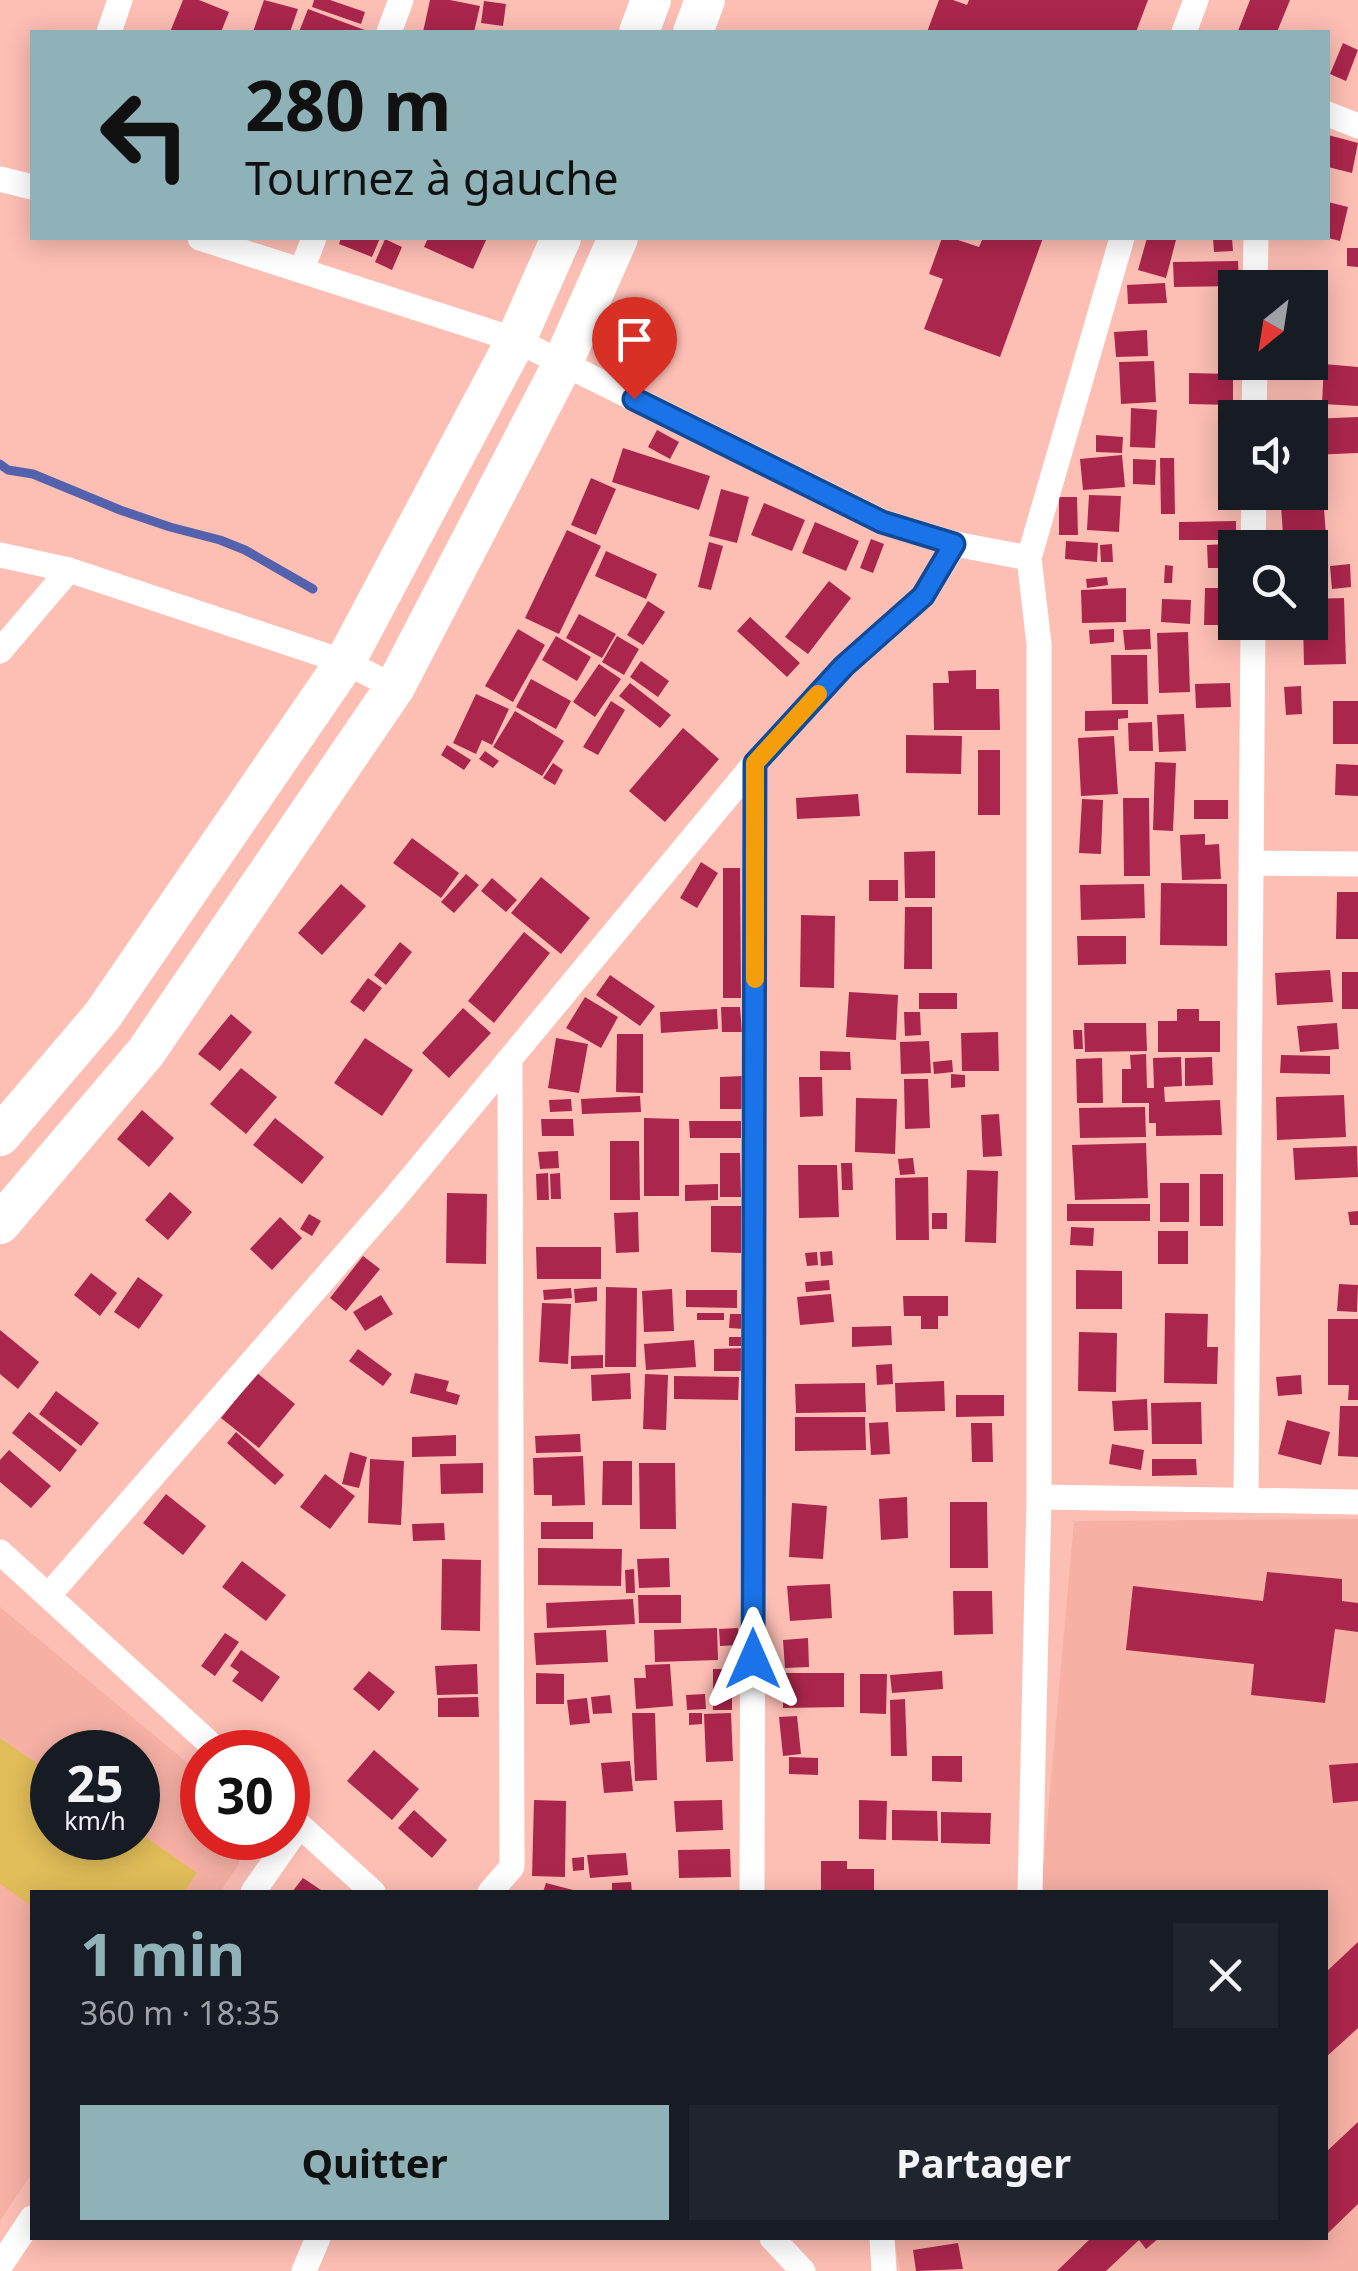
<!DOCTYPE html>
<html lang="fr">
<meta charset="utf-8">
<style>
body{margin:0;font-family:"Noto Sans",sans-serif;background:#20242c;color:#f1f3f6;height:100vh;display:flex;flex-direction:column;font-size:38px;white-space:nowrap}
*{box-sizing:border-box;margin:0}
p{font-size:32px;color:#9ea1a6}
.icon{flex:none;width:55px;height:55px;fill:none;stroke:currentColor;stroke-width:2;stroke-linecap:round;stroke-linejoin:round}
.map{position:relative;flex:1;overflow:hidden}
.side{position:absolute;left:30px;top:1890px;width:1298px;height:350px;display:flex;flex-direction:column;background:#171b24;border-radius:0px;box-shadow:0 5px 25px #0003}
.side>*{flex:none}
.hud{position:absolute;left:30px;top:30px;width:1300px;height:210px;border-radius:0px;box-shadow:0 5px 25px #0003;background:#8fb2b9;color:#111;overflow:hidden}
.needle{width:65px;rotate:210deg}
.tools{position:absolute;left:1218px;top:270px;display:grid;gap:20px}
.tools a{display:grid;place-items:center;width:110px;height:110px;border-radius:0px;background:#171b24;box-shadow:0 5px 25px #0003;font-size:50px}
.speed{position:absolute;left:30px;top:1730px;display:flex;gap:20px;font-size:50px;font-weight:700;text-align:center}
.speed>*{display:grid;place-content:center;width:130px;height:130px;border-radius:50%;background:#171b24;box-shadow:0 5px 25px #0003;line-height:1}
.speed small{font-size:25px;font-weight:400}
.speed .limit{border:15px solid #d22;background:#fff;color:#111}
.pin{position:absolute;display:grid;place-items:center;width:85px;height:85px;color:#fff;margin:-102px -42px;border-radius:50% 50% 50% 0;rotate:-45deg;box-shadow:0 0 10px #0007}
.pin .icon{rotate:45deg}
.me{position:absolute;width:110px;margin:-55px;rotate:0deg;stroke-linejoin:round;filter:drop-shadow(0 0 8px #0008)}
.turn{display:flex;align-items:center;gap:35px;height:210px;padding:0 50px;font-size:45px}
.turn .icon{width:130px;height:130px;stroke-width:2.5}
.turn b{display:block;font-size:70px;line-height:85px}
.round{display:grid;place-items:center;flex:none;width:105px;height:105px;border-radius:0px;background:#20242c}
.summary{display:flex;align-items:center;justify-content:space-between;height:170px;padding:0 50px}
h1{font-size:60px;font-weight:700;line-height:75px;color:#8fb2b9}
.button{display:flex;gap:20px;margin-top:auto;padding:20px 50px}
.button a{flex:1;height:115px;border-radius:0px;background:#8fb2b9;color:#111;font-size:40px;font-weight:700;line-height:115px;text-align:center}
.button a+a{background:#20242c;color:#f1f3f6}
.map>svg:first-child{display:block}
.built{fill:#f6b0a4;fill-rule:evenodd}
.green{fill:#e1bd59}
.lines{fill:none;stroke-linecap:round;stroke-linejoin:round}
.stream{stroke:#5461ac;stroke-width:9}
.building{fill:#ab264c}
.minor{stroke:#fff;stroke-width:25}
.trunk{stroke:#fff;stroke-width:40}
.route-casing{stroke:#114b97;stroke-width:25}
.route{stroke:#1a73e8;stroke-width:18}
.slow{stroke:#f59e0b;stroke-width:18}
</style>
<div class="map">
<svg width="1358" height="2271" viewBox="0 0 1358 2271">
<rect width="100%" height="100%" fill="#fdbeb4"/>
<path class="built" d="M1358,1519v752h-458l-6,-33h431v-346h-284l33,-371z
M0,1607l202,168v63h40l-3,26 -19,28h-188v281l-32,48zM52,1752h86v86h-86z"/>
<path class="green" d="M0,1738l52,36v64h86v-6l59,41 -13,19h-152v14l-32,-22z"/>
<g class="lines">
<path class="stream" d="M0,464l8,6 25,4 87,36 50,17 50,13 25,10 68,39"/>
</g>
<path class="building" d="M183,0h16l30,12 -8,20h-51z
M264,0l34,9 -8,23h-37z
M314,0h16l35,12 -4,12 -49,-17z
M430,0h20l30,6 -6,26h-51z
M939,0h14l14,5 2,-5h179l-12,32h-209z
M1250,0h40l-13,32 -39,-1z
M484,1l22,3 -3,22 -22,-3z
M308,9l62,23h-71z
M1343,43l15,7 -12,31 -16,-7z
M1328,135l30,8 -6,30 -24,-6z
M1328,202l20,5 -8,34 -12,-3z
M341,238h39l-8,19 -33,-13z
M428,238h59l-14,31 -49,-22z
M942,238h10l27,9 4,-9h60l-43,119 -76,-28 19,-50 -14,-5z
M1147,238h19l10,2 -10,38 -28,-8z
M1213,238h19l1,13 -19,1z
M385,239l17,8 -10,23 -17,-8z
M1347,248h11v19l-11,-1z
M1238,261l1,25 -65,1 -1,-25z
M1165,283l2,20 -39,1 -1,-19z
M1147,330l1,26 -32,1 -2,-25z
M1154,361l2,41 -35,2 -2,-42z
M1324,364l34,3v39l-36,-2z
M1189,373l44,1v31l-44,-1z
M1131,408l26,2 -2,38 -25,-1z
M1358,417v36l-48,2v-36z
M657,430l22,12 -9,17 -22,-12z
M1096,435l27,2 -1,16 -26,-1z
M623,448l87,28 -11,34 -87,-28z
M1122,455l3,32 -42,3 -3,-31z
M1160,458h14l1,56h-14z
M1133,459l23,1 -1,25 -22,-1z
M1321,465l6,86 -17,1v-4h-26l-4,-56h30v-26z
M591,478l25,11 -20,46 -25,-10z
M721,489l28,8 -12,46 -28,-7z
M1089,495l32,1 -2,36 -32,-2z
M1059,497h18l1,38h-19z
M764,503l41,17 -13,31 -41,-16z
M1236,521v19h-57v-18z
M815,522l44,19 -13,30 -44,-18z
M567,530l34,16 -42,88 -34,-16z
M871,539l13,5 -11,29 -13,-5z
M1066,541l32,2 -1,19 -32,-3z
M709,542l14,4 -12,44 -13,-3z
M1112,544l1,18h-12l-1,-17z
M1227,544v24h-19l-1,-23z
M606,551l51,23 -11,25 -51,-23z
M1310,560h17v29h-17z
M1350,564l1,23 -19,2 -2,-23z
M1165,565l8,1 -1,17h-8z
M1107,577l1,8 -21,3 -1,-9z
M829,581l22,17 -43,56 -23,-17z
M1126,588v34l-44,1 -1,-33z
M1205,588h22v37h-23z
M1344,598l2,66 -42,1 -1,-43h7v-23z
M1162,599l29,1 -1,24 -29,-2z
M648,601l17,11 -22,33 -16,-10z
M579,614l37,20 -14,24 -36,-20z
M750,617l50,46 -13,14 -50,-46z
M518,629l27,16 -32,57 -28,-16z
M1114,629v13l-24,2 -1,-14z
M1150,629l1,20 -26,1 -2,-20z
M1188,632l2,60 -31,1 -2,-60z
M556,636l35,21 -14,24 -35,-21z
M617,636l22,13 -15,26 -22,-13z
M1111,655h36l1,49h-36z
M641,661l28,20 -11,16 -28,-20z
M599,664l22,15 -26,38 -22,-15z
M976,670v19h23l1,41h-66l-1,-47h16l-1,-12z
M531,679l40,22 -15,28 -40,-22z
M630,683l41,32 -11,13 -41,-32z
M1230,683l1,24 -35,1 -1,-24z
M1301,686l1,28 -16,1 -2,-28z
M476,694l33,15 -17,36 -10,-5 -6,14 -23,-11z
M611,701l14,9 -27,45 -15,-8z
M1333,701h25v43h-25z
M1128,710v8l-10,1v11l-33,1v-20z
M515,711l49,30 -22,35 -49,-29z
M1184,714l2,37 -27,1 -2,-37z
M1152,722l1,29h-24l-1,-28z
M683,728l36,31 -54,63 -36,-31z
M906,735l56,1 -1,38 -55,-1z
M1114,736l4,58 -37,2 -3,-58z
M447,745l24,15 -7,10 -23,-15z
M978,750h22v65h-22z
M485,751l14,10 -6,7 -14,-9z
M1155,762l21,1 -3,68 -20,-1z
M553,763l10,7 -8,15 -12,-7z
M1336,764l22,1v31l-23,-1z
M858,794l2,22 -63,3 -1,-21z
M1123,798h26l1,78h-26z
M1082,799l21,1 -2,54 -22,-1z
M1194,800h34v19h-34z
M1205,834v11l14,-1 2,35 -39,1 -2,-45z
M412,838l47,35 -18,25 -48,-35z
M935,851v47h-30l-1,-46z
M701,862l17,11 -21,35 -17,-10z
M723,868h17l1,130h-18z
M466,874l13,11 -25,28 -13,-11z
M541,877l49,41 -29,36 -50,-41z
M492,878l25,22 -11,12 -25,-21z
M869,880h29v21h-29z
M1161,883l66,1v62l-67,-1z
M341,884l25,22 -44,49 -24,-22z
M1144,884l1,34 -64,2 -1,-35z
M1337,892h21v47h-22z
M905,907h27v62h-28z
M801,915l34,1 -1,72 -34,-1z
M524,932l26,21 -56,70 -26,-22z
M1077,936h49v28l-48,1z
M400,942l12,10 -26,33 -12,-10z
M1330,970l3,32 -56,3 -2,-32z
M1342,972h16v37h-16z
M610,975l45,31 -15,20 -44,-31z
M368,978l14,10 -18,24 -14,-10z
M849,992l49,3 -2,45 -50,-3z
M919,993h38v16h-38z
M585,997l33,20 -17,31 -35,-20z
M721,1007h19l2,25h-20z
M463,1008l28,25 -42,45 -27,-25z
M717,1009l1,20 -57,4 -1,-21z
M1177,1009h22v12h21v31h-62v-31h19z
M904,1012h16l1,23 -16,1z
M231,1014l21,18 -32,39 -22,-17z
M1084,1023h62l1,28 -62,1z
M1337,1023l2,26 -39,3 -3,-26z
M1073,1030h9l1,19h-9z
M998,1032l1,39h-37l-1,-38z
M617,1034h26v59l-27,-1z
M365,1038l48,32 -31,46 -48,-33z
M556,1038l32,6 -9,49 -31,-5z
M929,1041l2,32 -30,1 -1,-32z
M820,1051l30,1 1,18h-31z
M1146,1054l1,34h7l-1,-30 28,-1 1,29 -18,1 1,15 55,-2 2,35 -66,1v-13h-7v-20h-27v-34h9l-1,-14z
M1281,1055l49,1v18l-50,-1z
M1212,1057l1,28 -28,1v-28z
M1102,1058l1,45h-26l-1,-44z
M952,1060l1,12 -19,2 -1,-12z
M241,1068l36,29 -31,37 -36,-30z
M951,1074l14,1v12l-14,1z
M743,1076v33h-23v-32z
M799,1077h23l1,39 -23,1z
M904,1079h24l2,49 -25,1z
M1344,1095l2,42 -69,3 -1,-43z
M640,1096l1,16 -59,2 -1,-15z
M856,1098l41,1 -2,55 -40,-2z
M571,1099l1,12 -22,1 -1,-12z
M1145,1107l1,30 -66,1 -1,-30z
M142,1110l32,28 -25,29 -32,-28z
M999,1114l3,42 -19,1 -2,-42z
M275,1118l49,39 -22,27 -49,-39z
M644,1118l35,1v77h-35z
M541,1119h32l1,17h-32z
M689,1121h52v17h-51z
M610,1141h29l1,59h-30z
M1146,1143l2,55 -73,2 -3,-55z
M1357,1146l1,31 -63,3 -2,-32z
M558,1151l1,17 -19,1 -2,-17z
M720,1153h20l1,44h-21z
M913,1158l2,16 -15,1 -2,-16z
M841,1163h11l1,27h-11z
M798,1165h39l2,52 -40,1z
M967,1170l31,1 -2,72 -31,-1z
M548,1173l1,27h-12l-1,-26z
M560,1173l1,26h-10l-1,-25z
M1200,1174h23v52h-23z
M928,1177l1,63h-33l-1,-62z
M1160,1183h29v39h-29z
M718,1184v16l-33,1v-16z
M170,1192l22,20 -24,28 -23,-20z
M447,1193l40,1 -1,70 -40,-1z
M1067,1204h83v17h-83z
M711,1206h31l-1,47 -30,-1z
M1358,1211v14h-8l-2,-13z
M638,1212l1,40 -23,1 -2,-40z
M932,1213h15v16h-15z
M309,1214l12,7 -9,15 -12,-7z
M280,1217l22,21 -30,32 -22,-21z
M1071,1227l23,1 -1,18 -23,-1z
M1158,1231h30v33h-30z
M536,1247h65v32h-64z
M832,1251l1,14 -12,1 -1,-14z
M817,1252l1,13 -11,1 -2,-13z
M363,1256l17,13 -34,42 -16,-13z
M1076,1270l46,1v38h-46z
M91,1273l26,20 -17,23 -26,-21z
M138,1277l25,18 -24,34 -25,-17z
M829,1280l1,10 -24,2 -1,-10z
M1339,1284l19,1 -1,27 -20,-1z
M597,1287v14l-22,2 -1,-14z
M606,1287l31,1 -1,79h-31z
M571,1288l1,10 -28,2 -1,-10z
M672,1289l2,42 -30,1 -2,-41z
M686,1290h51v18l-51,-1z
M831,1294l3,28 -34,3 -3,-28z
M381,1295l12,19 -28,17 -12,-19z
M903,1296h45v20h-10v13h-17v-13h-17z
M542,1303l29,1 -3,60 -29,-2z
M697,1313h27v7h-27z
M1165,1313l43,1 -1,33h11l-1,37 -53,-1z
M730,1314h16l-1,15 -16,-1z
M1328,1319h30v81h-10l1,-15h-21z
M891,1326l1,19 -40,2v-20z
M0,1330l39,32 -21,27 -18,-15z
M1079,1332l38,1 -1,59 -38,-1z
M729,1337h16l1,9h-17z
M694,1340l2,27 -50,3 -2,-26z
M748,1348v23h-34v-22z
M358,1349l34,25 -9,12 -34,-25z
M603,1355v13l-32,1v-13z
M892,1364l1,20 -16,1 -1,-20z
M257,1373l38,31 -36,44 -38,-30z
M415,1373l34,8 -3,10 14,4 -3,10 -47,-12z
M630,1373l1,26 -39,2 -1,-26z
M645,1374l23,1 -2,55 -23,-1z
M1301,1375l1,19 -24,2 -2,-19z
M674,1376l65,1 -1,23 -64,-1z
M944,1381l1,30 -49,1 -1,-29z
M865,1383l1,29 -70,1 -1,-29z
M56,1391l43,32 -18,23 -42,-32z
M956,1395h48v21l-48,1z
M1147,1399l1,31 -34,1 -2,-30z
M1201,1402l1,42h-50l-1,-41z
M1340,1406h18v51l-20,-1z
M29,1412l48,38 -17,22 -48,-39z
M795,1417h70l1,33 -71,1z
M1287,1420l43,12 -9,33 -43,-11z
M888,1422l2,32 -19,1 -2,-32z
M971,1423h21l1,39h-21z
M236,1432l48,43 -9,10 -48,-42z
M580,1434l1,18 -45,1 -1,-17z
M456,1435v21l-44,1v-20z
M1112,1444l32,6 -3,20 -32,-6z
M9,1450l42,36 -20,22 -31,-26v-22z
M350,1452l17,5 -8,31 -17,-4z
M583,1456l2,49 -33,1v-11h-18l-1,-37z
M370,1459l34,2 -3,64 -33,-2z
M1152,1459h44l1,16 -45,1z
M603,1461h29v44h-30z
M483,1463v30l-42,1 -1,-30z
M639,1463h36l1,66h-36z
M325,1474l30,22 -25,33 -30,-22z
M166,1494l40,32 -23,29 -40,-32z
M907,1497l1,41 -27,2 -2,-41z
M950,1502h37l1,66h-38z
M792,1503l35,3 -4,53 -34,-2z
M541,1522h52v17h-52z
M444,1523l1,17 -32,1 -1,-17z
M538,1548l84,1 -1,37 -83,-1z
M669,1558l1,29 -31,1 -2,-29z
M442,1559l39,1 -1,71 -39,-1z
M242,1561l44,34 -20,26 -44,-34z
M634,1569l1,24h-9l-1,-23z
M1267,1572l75,7v22l16,2v29l-23,-3 -10,74 -74,-8 3,-31 -128,-14 7,-64 130,15z
M830,1584l2,34 -42,3 -3,-35z
M953,1591h39l1,43 -39,1z
M638,1595h43v28h-42z
M633,1599l2,25 -88,4 -1,-25z
M717,1628l1,32 -63,2 -1,-32z
M738,1628l1,17 -19,1 -1,-17z
M606,1630l2,32 -72,3 -2,-32z
M225,1633l14,9 -24,34 -14,-10z
M808,1638l1,29 -24,1 -2,-28z
M241,1650l39,27 -18,25 -30,-21 7,-9 -9,-6z
M477,1664l1,30 -41,1 -2,-29z
M670,1664l3,42 -37,3 -2,-31h12l-1,-13z
M713,1669h19v41h-19z
M369,1671l26,21 -16,19 -26,-22z
M942,1671l1,18 -51,4 -2,-18z
M536,1673l28,1v30h-28z
M783,1673h61v34l-61,1z
M860,1674h27l-1,40 -26,-1z
M705,1694l1,15 -19,1 -1,-15z
M610,1695l2,18 -19,1 -2,-17z
M478,1697l1,20h-41v-19z
M587,1698l3,25 -20,2 -3,-25z
M905,1699l2,57h-16l-1,-56z
M632,1713h23l2,67 -22,1z
M689,1713h13v11l-13,1z
M731,1713l2,48 -27,1 -2,-48z
M797,1716l4,38 -18,2 -4,-39z
M374,1750l45,39 -27,31 -45,-39z
M932,1756h30v26l-30,-1z
M789,1757l29,1v17l-29,-1z
M630,1761l3,30 -29,2 -3,-30z
M1358,1763v38l-25,2 -4,-38z
M534,1800l32,1 -1,76 -33,-1z
M722,1800l1,30 -47,2 -2,-31z
M859,1800l28,1 -1,39 -27,-1z
M414,1810l33,30 -15,18 -34,-30z
M892,1810l45,1 1,30 -46,-1z
M941,1812l50,1 -1,31 -49,-1z
M730,1849l1,28 -52,1 -1,-28z
M626,1853l2,22 -38,3 -3,-23z
M584,1857v13l-11,1 -1,-13z
M821,1861h26v8h27v23h-53z
M303,1878l21,14h-32z
M631,1882l1,10h-20v-9z
M546,1883l31,8v1h-34z
M1358,1942v86l-33,30v-85z
M1358,2122v82l-33,32v-83z
M1091,2238h68l-13,11 -7,-9 -33,31h-49z
M958,2243l5,26 -47,2 -3,-21z"/>
<g class="lines">
<path class="minor" d="M109,32l11,-32
M389,32l12,-32
M1184,32l12,-32
M1328,114l30,12
M0,179l32,8
M200,238l316,102 367,182 72,22 74,14
M302,269l12,-31
M1255,288l1,-50
M1254,418l1,-56
M1253,548l1,-56
M0,555l69,15 276,92 50,25
M0,651l69,-81
M1251,863l107,1
M1039,1497l319,5
M1246,1500l7,-878
M0,1552l219,200
M48,1596l345,-396 362,-437 89,-97 79,-70 32,-52
M288,1815l85,77
M253,1892l46,-66
M490,1892l22,-25 -2,-807
M752,1892l3,-1129
M1030,1892l9,-395v-853l-10,-86 93,-320
M772,2238l31,33
M882,2238l2,33
M0,2266l32,-48
M304,2271l14,-33"/>
<path class="trunk" d="M639,32l12,-32
M693,32l12,-32
M0,1136l102,-120 243,-354 171,-322 45,-102
M0,1224l146,-172 249,-365 165,-318 58,-131"/>
</g>
<g class="lines">
<defs>
<path id="route" d="M634,399l248,123 72,22 -31,52 -79,70 -89,97 -2,896"/>
</defs>
<use href="#route" class="route-casing"/>
<use href="#route" class="route"/>
<path class="slow" d="M755,979v-216l63,-69"/>
</g>
</svg>
<div class="tools">
<a><svg class="needle" viewBox="-14 -14 28 28"><path d="M0-13l5 13h-10z" fill="#e53935"/><path d="M0 13l5-13h-10z" fill="#9ea1a6"/></svg></a>
<a><svg class="icon" aria-label="sound" viewBox="0 0 24 24"><path d="M4 9h4l5-4v14l-5-4H4zM17 9q2 3 0 6"/></svg></a>
<a><svg class="icon" aria-label="search" viewBox="0 0 24 24"><circle cx="10" cy="10" r="6"/><path d="M15 15l6 6"/></svg></a>
</div>
<div class="speed"><div>25<small>km/h</small></div><div class="limit">30</div></div>
<div class="pin" style="left:634px;top:399px;background:#d93025"><svg class="icon" aria-label="arrive" viewBox="0 0 24 24"><path d="M6 21V4h12l-3 4 3 4H6"/></svg></div>
<svg class="me" style="left:753px;top:1659px" viewBox="-20 -20 40 40"><path d="M0-17L14 15 0 8-14 15z" fill="#1a73e8" stroke="#fff" stroke-width="4"/></svg>
<div class="hud">
<div class="turn"><svg class="icon" aria-label="left" viewBox="0 0 24 24"><path d="M17 20v-9H6M10 6l-5 5 5 5"/></svg><div><b>280 m</b>Tournez à gauche</div></div>
</div>
<section class="side">
<div class="summary"><div><h1>1 min</h1><p>360 m · 18:35</p></div><a class="round"><svg class="icon" aria-label="close" viewBox="0 0 24 24"><path d="M6 6l12 12M18 6L6 18"/></svg></a></div>
<div class="button"><a>Quitter</a><a>Partager</a></div>
</section>
</div>
